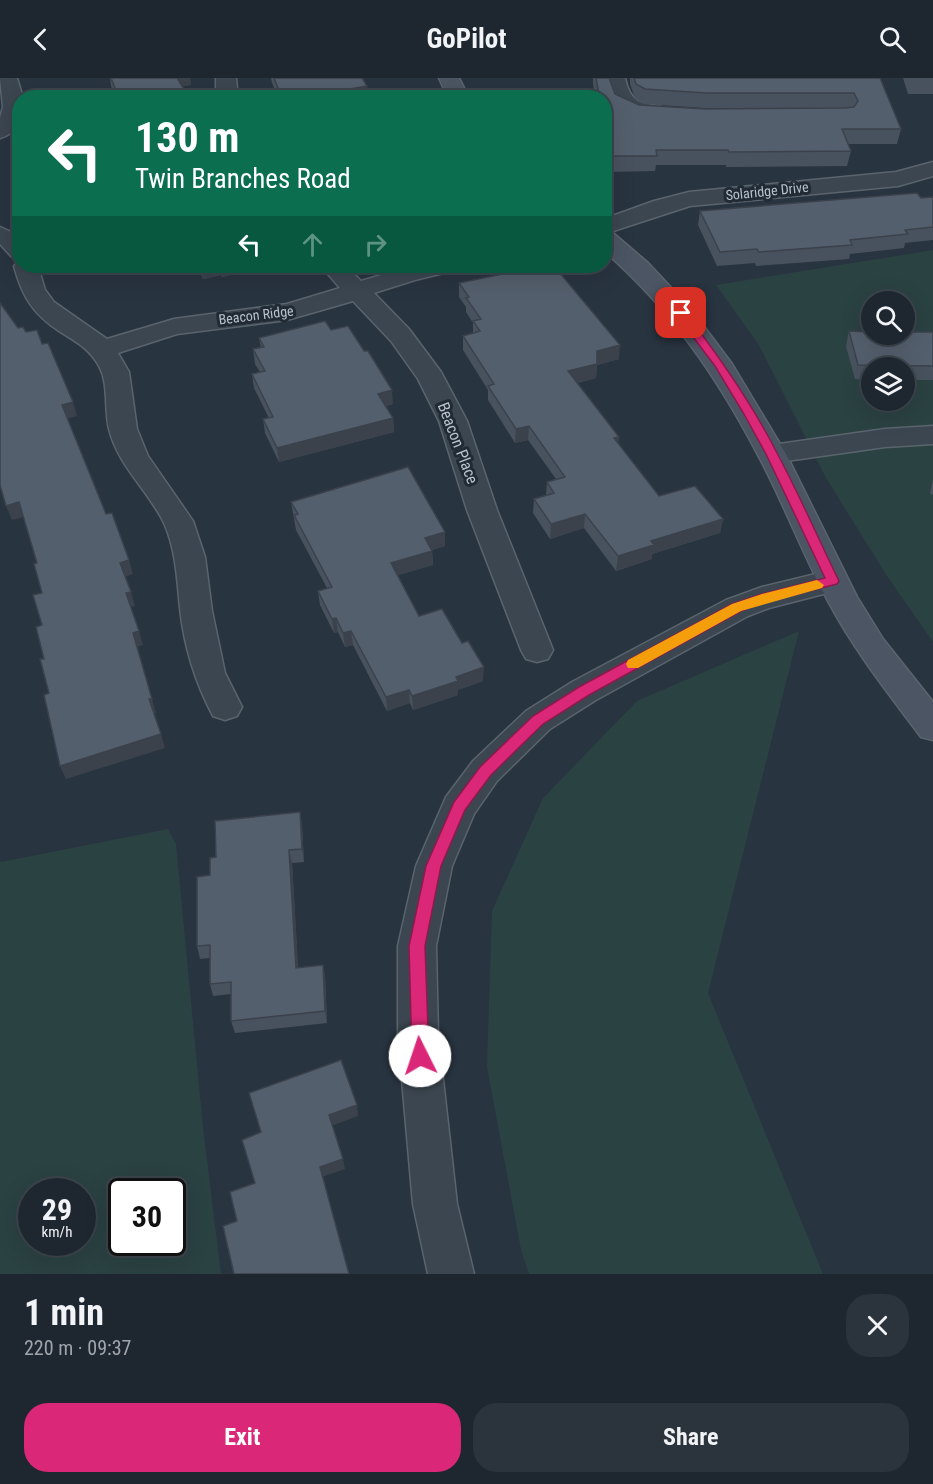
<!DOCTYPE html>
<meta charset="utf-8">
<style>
body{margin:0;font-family:"Roboto Condensed",sans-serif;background:#2b333c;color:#f1f3f6;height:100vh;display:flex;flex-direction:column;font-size:22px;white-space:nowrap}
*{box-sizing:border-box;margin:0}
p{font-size:20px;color:#a1a5ab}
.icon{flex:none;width:33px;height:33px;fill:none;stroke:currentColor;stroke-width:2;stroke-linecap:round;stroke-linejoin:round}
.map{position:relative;height:1196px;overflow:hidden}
.side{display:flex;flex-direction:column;background:#1e2730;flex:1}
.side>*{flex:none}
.top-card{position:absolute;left:12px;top:12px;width:600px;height:183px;border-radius:24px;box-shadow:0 6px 24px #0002,0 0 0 2px #3c444c;background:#0b6e4f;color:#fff;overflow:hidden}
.buttons{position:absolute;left:861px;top:213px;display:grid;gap:12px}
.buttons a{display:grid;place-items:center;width:54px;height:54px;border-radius:50%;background:#1e2730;box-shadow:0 6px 24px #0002,0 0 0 2px #3c444c;font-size:30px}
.speed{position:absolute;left:18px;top:1100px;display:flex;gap:12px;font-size:30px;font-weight:700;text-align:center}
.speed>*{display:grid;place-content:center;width:78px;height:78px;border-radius:50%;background:#1e2730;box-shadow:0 6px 24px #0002,0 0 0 2px #3c444c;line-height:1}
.speed small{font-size:15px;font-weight:400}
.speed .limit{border:3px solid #111;border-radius:9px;background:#fff;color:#111}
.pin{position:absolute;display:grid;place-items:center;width:51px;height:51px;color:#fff;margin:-26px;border-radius:12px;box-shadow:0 3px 9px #0006}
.me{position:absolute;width:66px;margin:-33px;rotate:356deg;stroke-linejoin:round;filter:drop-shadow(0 0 4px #0008)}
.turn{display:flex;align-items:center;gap:21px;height:126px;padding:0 24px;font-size:27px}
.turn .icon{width:78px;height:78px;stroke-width:2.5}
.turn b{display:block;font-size:42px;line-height:51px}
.lanes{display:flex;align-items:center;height:57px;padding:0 24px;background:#0003;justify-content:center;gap:30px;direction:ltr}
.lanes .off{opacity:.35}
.round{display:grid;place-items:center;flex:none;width:63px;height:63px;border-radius:24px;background:#2b333c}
.overview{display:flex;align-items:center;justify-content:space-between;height:102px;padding:0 24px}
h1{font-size:36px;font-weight:700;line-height:45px}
.action{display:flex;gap:12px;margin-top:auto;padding:12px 24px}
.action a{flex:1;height:69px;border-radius:24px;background:#db2777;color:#fff;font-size:24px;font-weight:700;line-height:69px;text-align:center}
.action a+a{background:#2b333c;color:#f1f3f6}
header{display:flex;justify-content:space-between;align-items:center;height:78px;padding:0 24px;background:#1e2730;font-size:27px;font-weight:700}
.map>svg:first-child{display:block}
.green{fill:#2b4242;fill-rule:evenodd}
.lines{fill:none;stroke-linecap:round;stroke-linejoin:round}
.minor-casing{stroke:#5a646d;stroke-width:3}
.secondary-casing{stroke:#5a646d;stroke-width:3}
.minor{fill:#3c4650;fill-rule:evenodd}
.secondary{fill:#4b5563;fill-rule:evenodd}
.wall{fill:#48525e}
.shaded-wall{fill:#3b424c}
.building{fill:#545f6d;stroke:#3b424c;stroke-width:1.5}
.route{fill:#db2777;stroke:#8e194d;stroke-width:1.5}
.slow{fill:#f59e0b}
.labels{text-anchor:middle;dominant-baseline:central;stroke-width:6;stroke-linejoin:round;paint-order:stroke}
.far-street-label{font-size:14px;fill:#b9c1ca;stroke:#212b35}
.street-label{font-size:16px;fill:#b9c1ca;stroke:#212b35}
</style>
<header><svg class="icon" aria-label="back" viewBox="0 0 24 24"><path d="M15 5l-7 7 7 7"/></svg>GoPilot<svg class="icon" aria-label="search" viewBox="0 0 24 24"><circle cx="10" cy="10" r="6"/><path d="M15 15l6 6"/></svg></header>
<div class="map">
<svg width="933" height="1196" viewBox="0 0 933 1196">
<rect width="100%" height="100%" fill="#283440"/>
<path class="green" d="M933,172v392l-46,-66 -61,-98 -67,-133 -43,-60zM872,224h32v32h-32zM872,290h32v32h-32z
M799,553l-91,362 115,281h-294l-8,-24 -34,-183 5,-156 51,-113 94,-97z
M168,751l8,15 27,283 18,147h-221v-414l1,2zM32,1113h50v51h-50zM122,1113h50v51h-50z"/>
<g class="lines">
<defs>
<path id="minor" d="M0,0h17l6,20h-3c0,17 0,35 -20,40v-20l3,-11z
M216,0h20l2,20h-22z
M605,0h20c8,39 33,18 45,36l-3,5c-30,7 -57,-13 -62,-41z
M933,84v14l-35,10 -208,20 -86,28v-15l50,-18 35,-9 207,-20z
M0,149l20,9v22l-9,-2 -11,-12z
M20,182v6h18l7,24 9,12 53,37 67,-20 113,-15 53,-16 -19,-22h25l15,15 51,-15h43l-3,5 -37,9 -41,13 35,36 32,43 26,49 30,89 56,140 -5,9 -11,3 -11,-3 -5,-9 -54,-140 -28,-89 -21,-42 -27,-38 -38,-40 -66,19 -110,14 -59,19 11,19 8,57 11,27 45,65 12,36 7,54 13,62 17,34 -5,9 -12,4 -12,-4c-18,-34 -29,-70 -33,-108 -3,-29 -4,-58 -16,-85 -16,-33 -46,-57 -55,-94 -5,-20 0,-45 -10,-63 -10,-18 -23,-24 -40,-35 -26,-17 -37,-35 -45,-65z
M933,348v18l-48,3 -113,16 -10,-2 -4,-7 4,-7 10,-2 113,-16z
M832,492l11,3 5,8 -5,8 -74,19 -21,8 -152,84 -46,29 -53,52 -23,33 -22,52 -16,80 2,89 19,169 17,70h-46l-15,-70 -15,-169v-89l18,-80 30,-69 27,-36 53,-50 46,-29 154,-82 36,-13z"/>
<path id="secondary" d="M439,0h20l10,20h-21z
M604,153l9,2 35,30 42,45 42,56 54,90 71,143 26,42 50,63v38l-12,-3c-33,-44 -67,-87 -93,-136 -26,-48 -45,-100 -71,-148 -40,-76 -87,-145 -153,-202z"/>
</defs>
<use href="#minor" class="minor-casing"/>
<use href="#secondary" class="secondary-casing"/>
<use href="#minor" class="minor"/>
<use href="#secondary" class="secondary"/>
</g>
<path class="wall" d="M110,0h80l1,7 -9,1 2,3 1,9h-69l-5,-12z
M271,0h91l5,8 1,12h-90l-6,-15z
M593,0h16l6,16 24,11 67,4 144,-1h-146l-60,-4 -9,-6 -5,-14v-6h250l21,51 -4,15h-49l3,7 -4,15 -121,1v-2h-70l-1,6 -51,1v-74h-9l-2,-14z
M903,0h30v16h-25z
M933,119v43l-28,3 -1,5 -54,6 -1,5 -93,7 -1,-3 -38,3 -19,-41 2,-14 221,-13z
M197,188h70l-45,11 -1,-2 -18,4z
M459,205l160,76 -22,6 -1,13 -19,5 42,54 -1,7 41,52 64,23 -3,14 -68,21v5l-36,12 -32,-43 -34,11 -17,-26 1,-14 12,-4 1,-13 9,-3 -28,-39 -13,3 -27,-43v-10l-25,-40v-14l10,-3v-10l-7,-11v-5l-7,-10z
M331,252l62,74 -7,2 7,12 1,14 -115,30 -14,-29 -2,-14 6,-1 -15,-30 -2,-14 8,-2 -5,-8 -2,-15 8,-1 -2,-10z
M849,253l84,1v48h-29v-12h-32v12l-17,-1 -9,-33z
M933,401v16l-3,-1z
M291,424l154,44 -13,4 1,15 -35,10 21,41 64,65 -25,9v5l-45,15 -3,-7 -23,8 -34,-66 -8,2 -7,-15 -4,1 -14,-28 -2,-14 9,-3 -31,-58z
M300,734l2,14 2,36 -12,1 6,105 25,-3 2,12 2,46 -92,10 -4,-12v-27l-18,2 -3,-12v-26l-10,1 -3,-13 13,-71 6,-18z"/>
<path class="shaded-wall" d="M175,0h15l1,7 -14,2z
M367,8l1,12h-23l-1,-8z
M184,11l1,9h-5l-1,-8z
M200,188h20l1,9 -18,4z
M220,188h47l-45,11z
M620,267l-1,14 -22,6 -1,13 -29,7 1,-14 29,-20z
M392,312l1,14 -14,4 -1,-14z
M73,324l4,14 -11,3 -4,-14z
M393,340l1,14 -115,30 -2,-14z
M529,348l-1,14 -13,3 1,-14z
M619,359l-2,14 -3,-13z
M19,424l5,15 -12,3 -6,-14z
M585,436l-1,14 -34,11 1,-15z
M723,441l-3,14 -68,21v5l-36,12 2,-15 33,-15z
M445,454v14l-20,6v-14z
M432,473l1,14 -41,12 -1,-14z
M129,482l4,14 -9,3 -4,-14z
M131,514l4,14 -5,1 -4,-14z
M336,540l2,14 -4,1 -2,-14z
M139,553l4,14 -6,2 -4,-14z
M351,553l2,14 -8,2 -2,-14z
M484,589l-1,14 -25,9v5l-45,15 -1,-14 44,-19z
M409,612l1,13 -23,8 -1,-14z
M149,621h3l4,14h-3z
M161,656l4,14 -99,31 -6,-13z
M300,734l2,14 2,36 -2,-13z
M289,772l3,13 7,117 -3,-12z
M323,887l2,12 2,46 -2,-12z
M357,1027l1,11 -27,10 -2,-11z
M343,1081l2,10 -23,8 -2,-10z"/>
<path class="building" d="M111,0h66l7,11 -5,1 4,8h-64z
M274,0h88l5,8 -23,4 6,8h-68z
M596,0h13l6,16 24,11 67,4 140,-1 8,-1 4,-6 -4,-8h-148l-61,-4 -9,-5 -2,-6h246l21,51h-59l9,22 -122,1 -1,-2h-72l1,6h-53v-58h-8v-3l3,-1z
M917,115l4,5 12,-1v30l-28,3 3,4 -58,6 2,5 -93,7 -2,-3 -37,3 -20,-41z
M542,188h12l66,79 -23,6v13l-29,7 51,66 -5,1 45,58 36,-10 28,33 -72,22 3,4 -36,11 -33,-42 -34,10 -17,-25 20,-6 -7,-11 18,-5 -36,-51 -13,3 -28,-43 6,-2 -31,-48 17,-5 -7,-10 8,-2 -15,-21 3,-1 -10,-14z
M0,225l18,25 5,-1 3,5 11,-2 5,14 6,-1 25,59 -11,3 44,109 6,-1 17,47 -9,3 11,29 -5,1 13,38 -6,2 19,66h-3l12,35 -101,32 -16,-71 5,-2 -9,-34h4l-8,-32 6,-2 -9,-30 9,-2 -8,-29 3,-1 -18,-61 -13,4 -6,-21z
M325,243l6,9 17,-4 16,25h4l24,39 -14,4 15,24 -116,30 -14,-29 10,-2 -21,-43 13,-3 -12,-22 11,-2 -5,-9z
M849,253l23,1v2h32v-2h29v34l-75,-1z
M408,389l37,65 -20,6 7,13 -41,12 28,53 23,-7 20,34 6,-2 16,26 -28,10 2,4 -46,15 -3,-6 -23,7 -35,-66 -8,2 -7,-15 -4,1 -14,-28 14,-4 -38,-72 4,-1 -7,-12z
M300,734l2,37 -13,1 7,118 27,-3 2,46 -94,10v-39l-21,2v-39l-13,1v-69l13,-2v-17l6,-1 -1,-36z
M341,982l16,45 -28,10 14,44 -23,8 29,107h-115l-11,-48 14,-5 -7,-29 25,-9 -13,-43 19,-8 -12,-39z"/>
<path class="route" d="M681,232l3,1c35,45 67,91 93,142 22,41 41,85 62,128l-2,3 -72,18 -24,9 -152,84 -46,29 -52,51 -26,35 -24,56 -16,80 4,110 -3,5 -6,3 -6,-3 -2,-5 -3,-110 17,-80 28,-64 26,-35 53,-51 46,-29 153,-83 30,-10 63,-16 -59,-124 -22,-40 -29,-48 -40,-53z"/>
<path class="slow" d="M817,502l7,5 -2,3 -81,23 -103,57h-10l-2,-4 2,-4 104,-56 30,-10z"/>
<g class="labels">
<g class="far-street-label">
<text transform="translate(767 113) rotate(-6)">Solaridge Drive</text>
<text transform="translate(256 237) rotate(-7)">Beacon Ridge</text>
</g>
<g class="street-label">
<text transform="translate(458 365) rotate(69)">Beacon Place</text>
</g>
</g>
</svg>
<div class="buttons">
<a><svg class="icon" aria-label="search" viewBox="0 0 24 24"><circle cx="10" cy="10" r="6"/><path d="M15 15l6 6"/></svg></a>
<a><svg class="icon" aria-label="layers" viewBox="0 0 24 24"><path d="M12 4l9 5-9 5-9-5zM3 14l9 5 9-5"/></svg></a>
</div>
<div class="speed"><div>29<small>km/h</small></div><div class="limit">30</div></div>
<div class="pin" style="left:681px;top:235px;background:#d93025"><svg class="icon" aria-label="arrive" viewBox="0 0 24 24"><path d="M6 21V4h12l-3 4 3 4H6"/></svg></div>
<svg class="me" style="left:420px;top:978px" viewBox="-20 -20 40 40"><circle r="19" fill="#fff"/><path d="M0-13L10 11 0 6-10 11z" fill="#db2777"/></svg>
<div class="top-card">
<div class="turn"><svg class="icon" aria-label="left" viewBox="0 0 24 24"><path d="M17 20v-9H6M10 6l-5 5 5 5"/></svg><div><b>130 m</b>Twin Branches Road</div></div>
<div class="lanes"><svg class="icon" aria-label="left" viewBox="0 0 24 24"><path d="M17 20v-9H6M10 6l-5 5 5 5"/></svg><svg class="icon off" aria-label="ahead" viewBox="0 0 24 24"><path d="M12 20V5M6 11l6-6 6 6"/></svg><svg class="icon off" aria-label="right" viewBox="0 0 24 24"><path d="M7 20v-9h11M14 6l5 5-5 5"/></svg></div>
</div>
</div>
<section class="side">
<div class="overview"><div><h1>1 min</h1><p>220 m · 09:37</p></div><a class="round"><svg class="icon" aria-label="close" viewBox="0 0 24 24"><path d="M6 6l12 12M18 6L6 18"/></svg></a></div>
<div class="action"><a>Exit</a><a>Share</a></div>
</section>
